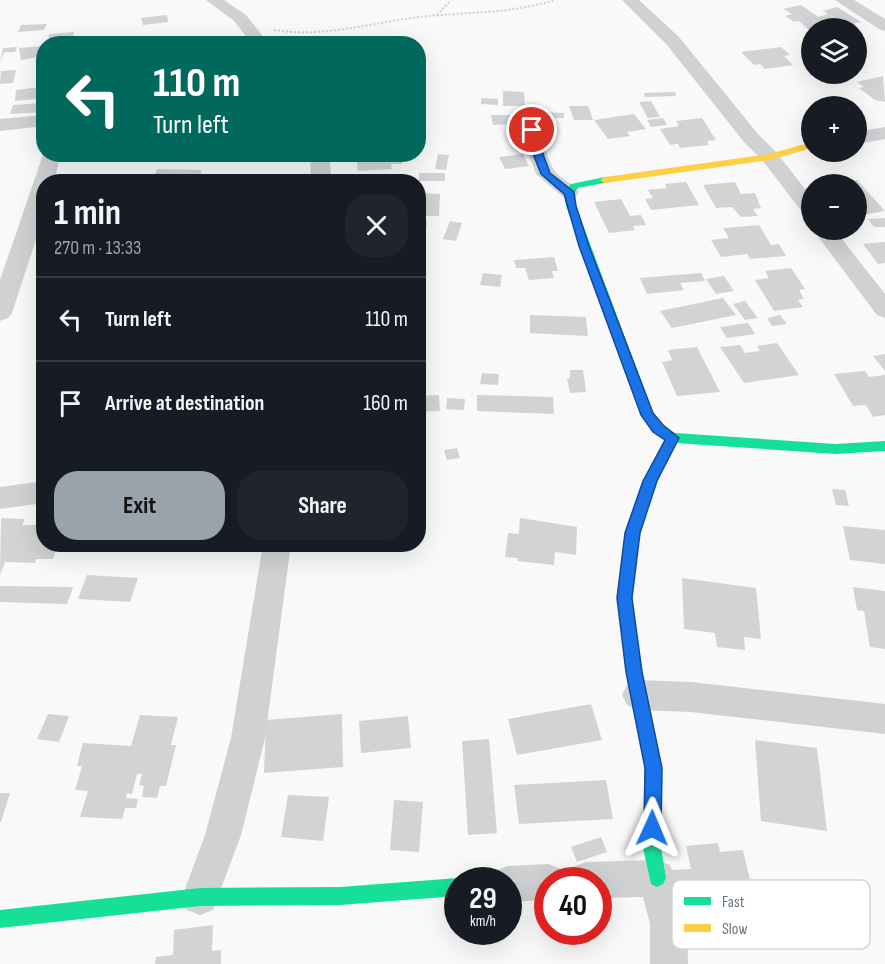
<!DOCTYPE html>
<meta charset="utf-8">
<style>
body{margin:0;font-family:"Sofia Sans Condensed",sans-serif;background:#20242c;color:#f1f3f6;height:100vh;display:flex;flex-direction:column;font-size:22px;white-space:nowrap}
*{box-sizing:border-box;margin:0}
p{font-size:20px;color:#9ea1a6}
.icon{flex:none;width:33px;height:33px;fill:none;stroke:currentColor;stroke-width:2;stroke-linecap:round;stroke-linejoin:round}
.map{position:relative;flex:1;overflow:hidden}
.drawer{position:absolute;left:36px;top:174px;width:390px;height:378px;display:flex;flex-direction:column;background:#171b24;border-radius:24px;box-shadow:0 6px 24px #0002}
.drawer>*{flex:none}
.top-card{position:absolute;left:36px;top:36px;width:390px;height:126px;border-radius:24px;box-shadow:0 6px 24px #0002;background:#00695c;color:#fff;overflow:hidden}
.controls{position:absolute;left:801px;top:18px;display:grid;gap:12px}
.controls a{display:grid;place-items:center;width:66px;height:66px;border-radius:50%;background:#171b24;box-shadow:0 6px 24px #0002;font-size:30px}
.speed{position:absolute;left:444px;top:867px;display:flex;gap:12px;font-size:30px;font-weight:700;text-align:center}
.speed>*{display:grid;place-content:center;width:78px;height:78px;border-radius:50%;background:#171b24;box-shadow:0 6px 24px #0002;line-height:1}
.speed small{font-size:15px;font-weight:400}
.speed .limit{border:9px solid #d22;background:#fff;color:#111}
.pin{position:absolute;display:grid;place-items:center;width:51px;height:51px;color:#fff;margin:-26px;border:3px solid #fff;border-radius:50%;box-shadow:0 2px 6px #0007}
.me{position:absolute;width:66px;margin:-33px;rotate:1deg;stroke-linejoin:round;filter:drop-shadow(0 0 4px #0008)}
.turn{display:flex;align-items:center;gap:21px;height:126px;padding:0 18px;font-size:27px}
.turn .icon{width:78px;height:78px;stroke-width:2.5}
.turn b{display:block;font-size:42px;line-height:51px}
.round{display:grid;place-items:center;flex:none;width:63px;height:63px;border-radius:24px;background:#20242c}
.overview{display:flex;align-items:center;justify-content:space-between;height:102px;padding:0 18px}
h1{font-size:36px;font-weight:700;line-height:45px}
.button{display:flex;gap:12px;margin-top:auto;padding:12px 18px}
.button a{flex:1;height:69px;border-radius:24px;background:#99a3ac;color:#111;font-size:24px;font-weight:700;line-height:69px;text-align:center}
.button a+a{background:#20242c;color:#f1f3f6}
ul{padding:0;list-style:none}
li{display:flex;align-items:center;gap:18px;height:84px;padding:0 18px;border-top:2px solid #363941}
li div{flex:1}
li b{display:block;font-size:22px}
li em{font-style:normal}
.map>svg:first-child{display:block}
.building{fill:#d1d3d4}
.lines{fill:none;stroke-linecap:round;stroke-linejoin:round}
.path{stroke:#cececf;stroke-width:2;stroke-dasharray:2 2;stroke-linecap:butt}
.street{fill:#cfd1d2;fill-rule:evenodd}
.fast{fill:#16e098;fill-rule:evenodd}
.slow{fill:#ffcf43;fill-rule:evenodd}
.route{fill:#1a73e8;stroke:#114b97;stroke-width:1.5}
.key{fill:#fff;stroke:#d1d6da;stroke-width:1.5}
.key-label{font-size:16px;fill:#657583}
</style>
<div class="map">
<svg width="885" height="964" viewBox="0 0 885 964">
<rect width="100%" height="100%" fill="#f9f9f9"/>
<path class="building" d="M801,5l17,12 10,-3 9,7 -6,1 3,3 -25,5 -10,-9 -5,1 -9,-6 7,-2 -9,-5z
M837,7l24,15 -14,3 -24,-14z
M167,15l1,7 -25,3 -2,-7z
M47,24l-3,6 -26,2 3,-7z
M74,32l-1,5 -25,2 1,-5z
M229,36l14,7h-32z
M130,39l-1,5h-25l1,-3z
M44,46v10l-23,4 -2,-12z
M17,47l-2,5h-11l-4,10 3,-14z
M781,47l9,8 -6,1 9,9 -28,4 -5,-5 -6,1 -13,-13z
M16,70l-3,13 -13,1 1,-13z
M883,76l2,26 -10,-2 -16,-12 5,-1 -7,-5z
M40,87l-1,5h5v6l-29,3 1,-11z
M503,91l21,1 1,14h-22z
M675,92l1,4 -31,1 -1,-4z
M481,98l17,1v6l-17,-1z
M651,101l9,16 -12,1 -9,-16z
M44,103v9l-34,2 3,-9z
M569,106h19l5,14h-19z
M536,112l28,1v5l-28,-1z
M634,114l12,15 -19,3 3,4 -22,3 -14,-19z
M491,115h27l3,13 -11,1 -1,-5 -16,1z
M663,118l4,7 -16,2 -4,-7z
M702,118l14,22 -9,1 2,4 -29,3 -2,-4 -8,1 -10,-16 19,-3 -3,-5z
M356,154h45l1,10h-11l1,5 -34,2z
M438,154l11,1 -3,15 -11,-1z
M523,154l6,12 -24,3 -6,-12z
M157,169l45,1 -4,12h-46z
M419,173h26v8h-26z
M857,180l28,31 -29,5v-32h-25z
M686,182l13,23 -48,5 -6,-11 8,-1 -5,-8 19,-2 -2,-4z
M735,182l6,12 14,-1 6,15 -8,1 5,7 -17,1 -9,-10 -16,1 -13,-23z
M418,193l22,1 -1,22h-21z
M621,199l9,17 11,-1 5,10 -13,1 2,4 -26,3 -15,-31z
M885,218v9h-11l-6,-8z
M418,221l9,1 -3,22h-6z
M450,221l12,2 -6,18 -13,-2z
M759,225l12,20 8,-1 7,12 -36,3 -3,-5 -26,3 -10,-17 18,-2 -6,-10z
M885,242v21l-7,1 -15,-20z
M554,257l4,14h-6l2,7 -25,2 -4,-12h-9l-2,-8z
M791,268l14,21 -6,1 5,9 -6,1 5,7 -29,4 -19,-31 14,-2 -4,-7z
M483,273l19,2 -2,12 -20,-2z
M701,273l4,8 -25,2 4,7 -37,4 -7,-16z
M724,276l10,15 -18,3 -10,-15z
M723,298l13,17 -64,13 -12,-17z
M745,301l13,17 -13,2 -12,-16z
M530,315l56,2 2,19 -58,-3z
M780,315l7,9 -15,2 -5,-8z
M748,323l7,11 -28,4 -7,-11z
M418,337h6l1,13h-7z
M777,343l22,32 -55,8 -24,-36 20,-2 5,8 15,-2 -3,-5z
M697,347l23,45 -43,4 -15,-34 10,-2 -4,-10z
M885,354v17l-12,-15z
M570,370h13l3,22 -16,1 -3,-14 3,-1z
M865,371l4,6 16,-2v40l-12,2 -7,-12 -13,1 -19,-32z
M482,373l17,1 -1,11 -18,-1z
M439,395l1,16 -22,1v-16z
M477,395l76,2 1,17 -77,-3z
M447,398l18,1 -1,11 -18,-1z
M457,448l3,10 -13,2 -3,-10z
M832,489l13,1 4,16 -13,-1z
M1,518l24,1 -3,6h22v19h14l-5,15h-17l-1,4 -30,-1 -5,13z
M520,518l57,9 -1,28 -21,-3 -1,13 -37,-4 1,-3 -13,-1 3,-24 11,1z
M843,526l42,4v34l-35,-4z
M87,575l51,3 -8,24 -52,-3z
M682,578l74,10 5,51 -17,-2 1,13 -28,-3 -2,-14 -31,-4z
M0,586l73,1 -6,17 -67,-2z
M853,587l32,4v58l-15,-2 -6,-36 -7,-1z
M591,704l11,36 -85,15 -9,-36z
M48,714l21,2 -10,26 -22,-3z
M342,714l1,53 -79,6 2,-53z
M140,715l38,2 -7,28h5l-10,41h-6l-3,12 -15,-1 2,-11 -5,-1 3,-11h-5l-5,20 -5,-1 -1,5 12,1 -2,9h-11l-3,11 -42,-2 8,-26 -13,-1 7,-24h-5l6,-23 48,3z
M408,716l3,32 -50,5 -2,-32z
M489,739l8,94 -29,2 -6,-94z
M755,740l62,8 10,83 -66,-10z
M606,780l7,39 -94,5 -5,-39z
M0,793h10l-9,29h-1z
M288,795l41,2 -6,44 -42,-4z
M394,800l29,2 -4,50 -29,-2z
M601,837l6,15 -30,10 -6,-15z
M718,843l2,9 23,-2 9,38 -21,2 3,12 -56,2 -7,-34 20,-1 -5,-23z
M213,925l-1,26 9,-1v14h-66l1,-7 17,-2 1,-25z"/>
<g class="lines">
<path class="path" d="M437,15l14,-15
M274,30c49,8 96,-7 145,-13 46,-5 91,-3 136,-17"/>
<path class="street" d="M206,0h18l22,15 23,29h-17l-18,-23z
M622,0h17l40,37 79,97 19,19 35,45v20l-7,-2 -42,-55 -19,-19 -77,-97z
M835,0h19l31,19v12l-6,-2z
M530,109l6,1 3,4c3,18 5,39 15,56 6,9 19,13 25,22l-3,4h-14l-26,-22 -11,-29 -4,-31 3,-4z
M44,115v11l-44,5v-12z
M885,127v12l-29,5v-12z
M44,152v2h17l-7,28h-10v33l-32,98 -4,5 -8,3v-41z
M310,154h20l1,28h-20z
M813,230h22l50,64v24l-8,-3z
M44,481v22l-44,6v-22z
M263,544h28l-26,194 -24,97 -28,75 -13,5 -13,-5 -5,-13 23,-62 26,-97z
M638,680l53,2 194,22v30l-194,-22 -53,-2 -11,-5 -5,-10 5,-10z
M657,860l13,5c14,35 18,62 18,99h-38v-40l-7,-27 -45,1v-18h-30l5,-13 13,-5z
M548,864l13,5 5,11h-18v20l-40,2v-22h-17l4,-9 13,-5z"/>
<path class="fast" d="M605,177l4,1v4l-31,6 -4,5 2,13 77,207 10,13 12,7 161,11 49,-3v10l-49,3 -160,-11 -19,38 -18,52 -8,65 11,74 19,96v80l5,30 -3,6 -6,3 -6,-3 -8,-36 2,-80 -19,-96 -9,-74 8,-65 18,-52 22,-41 -12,-8 -12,-17 -75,-209 -2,-14 7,-8z
M458,878l6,2h-6v16l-118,9 -140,1 -200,22v-18l200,-22 140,-1z"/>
<path class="slow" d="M812,142v6l-42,12 -165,23 -5,-3 5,-3 164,-23z"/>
</g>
<path class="route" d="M532,127l5,3 3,16 10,27 24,19 2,14 13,40 64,167 10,12 16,13 -22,43 -17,52 -8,65 10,74 20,96 -1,60 -2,7 -7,2 -6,-2 -2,-7 1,-60 -19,-96 -9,-74 8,-65 18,-52 22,-41 -12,-8 -12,-17 -62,-169 -15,-52 -23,-20 -11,-28 -3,-16z"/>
<rect x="672" y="880" width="198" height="69" rx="9" class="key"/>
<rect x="684" y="897" width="27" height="8" fill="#16e098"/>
<rect x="684" y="924" width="27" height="8" fill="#ffcf43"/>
<g class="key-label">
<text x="722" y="907">Fast</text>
<text x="722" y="934">Slow</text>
</g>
</svg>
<div class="controls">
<a><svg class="icon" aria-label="layers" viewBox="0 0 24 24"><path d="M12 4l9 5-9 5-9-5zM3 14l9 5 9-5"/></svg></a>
<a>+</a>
<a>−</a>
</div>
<div class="speed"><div>29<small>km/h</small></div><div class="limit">40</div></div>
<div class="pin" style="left:532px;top:130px;background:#d93025"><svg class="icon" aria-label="arrive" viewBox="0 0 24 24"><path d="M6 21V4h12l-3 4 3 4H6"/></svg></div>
<svg class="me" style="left:652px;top:828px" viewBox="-20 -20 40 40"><path d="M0-17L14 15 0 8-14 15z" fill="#1a73e8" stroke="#fff" stroke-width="4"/></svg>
<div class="top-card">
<div class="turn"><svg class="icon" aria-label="left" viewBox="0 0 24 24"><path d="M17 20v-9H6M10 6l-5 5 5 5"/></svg><div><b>110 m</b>Turn left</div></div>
</div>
<section class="drawer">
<div class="overview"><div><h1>1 min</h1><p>270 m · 13:33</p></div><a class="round"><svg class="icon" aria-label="close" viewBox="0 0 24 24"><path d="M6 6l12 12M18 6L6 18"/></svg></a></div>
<ul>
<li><svg class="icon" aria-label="left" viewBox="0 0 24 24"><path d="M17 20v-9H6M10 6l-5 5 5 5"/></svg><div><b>Turn left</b></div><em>110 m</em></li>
<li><svg class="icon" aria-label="arrive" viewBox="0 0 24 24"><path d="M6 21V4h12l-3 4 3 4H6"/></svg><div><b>Arrive at destination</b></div><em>160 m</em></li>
</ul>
<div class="button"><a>Exit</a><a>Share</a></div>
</section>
</div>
